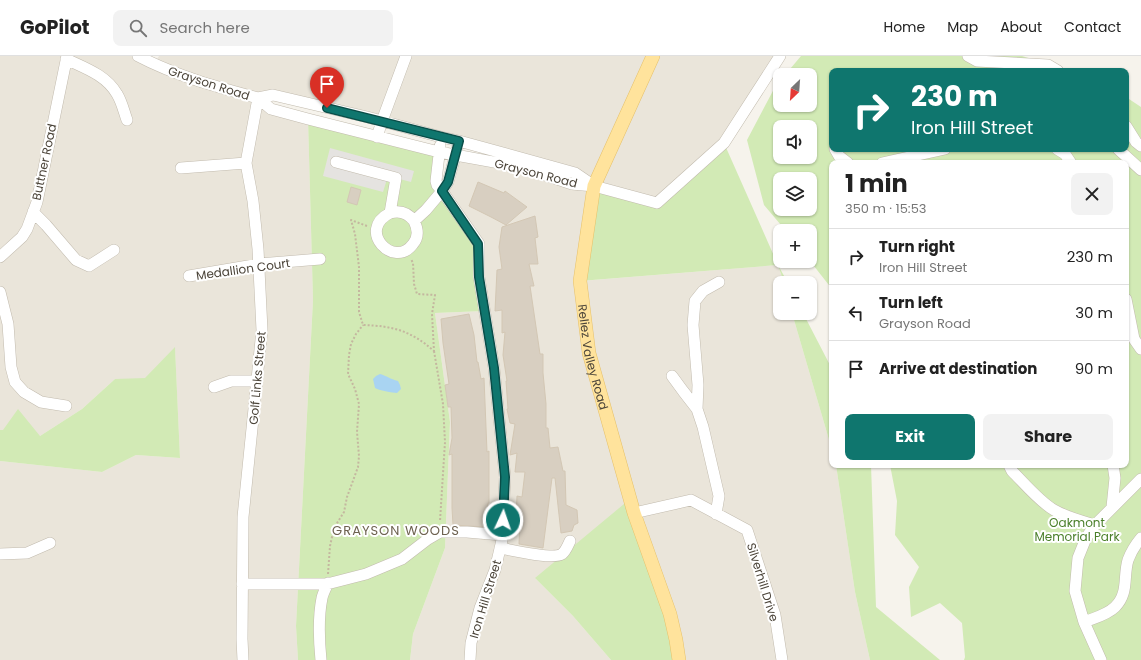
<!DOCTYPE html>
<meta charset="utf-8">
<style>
body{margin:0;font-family:Poppins,sans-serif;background:#f2f2f2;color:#222;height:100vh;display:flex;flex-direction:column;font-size:15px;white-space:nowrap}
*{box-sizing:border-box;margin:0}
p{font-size:13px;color:#767676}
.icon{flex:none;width:22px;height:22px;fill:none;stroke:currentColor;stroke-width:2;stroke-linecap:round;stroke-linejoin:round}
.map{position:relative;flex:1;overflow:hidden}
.details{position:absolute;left:829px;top:104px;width:300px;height:308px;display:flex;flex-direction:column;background:#fff;border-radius:8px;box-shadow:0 1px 3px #0004}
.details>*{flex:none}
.hud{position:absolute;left:829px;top:12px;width:300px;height:84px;border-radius:8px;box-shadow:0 1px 3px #0004;background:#0f766e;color:#fff;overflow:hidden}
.needle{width:26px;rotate:205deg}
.controls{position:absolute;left:773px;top:12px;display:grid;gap:8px}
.controls a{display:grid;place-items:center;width:44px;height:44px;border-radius:8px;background:#fff;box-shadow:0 1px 3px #0004;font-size:20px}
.pin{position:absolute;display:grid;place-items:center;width:34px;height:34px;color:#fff;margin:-41px -17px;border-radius:50% 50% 50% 0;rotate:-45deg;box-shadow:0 0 4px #0007}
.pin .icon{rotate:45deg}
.me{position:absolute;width:44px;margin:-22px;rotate:3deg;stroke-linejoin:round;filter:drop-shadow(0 0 3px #0008)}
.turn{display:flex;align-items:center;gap:14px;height:84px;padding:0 16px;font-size:18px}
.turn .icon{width:52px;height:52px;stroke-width:2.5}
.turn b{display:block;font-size:28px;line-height:34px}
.round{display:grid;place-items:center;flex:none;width:42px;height:42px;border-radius:8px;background:#f2f2f2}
.overview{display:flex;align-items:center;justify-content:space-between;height:68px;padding:0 16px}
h1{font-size:24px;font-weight:700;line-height:30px}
.cta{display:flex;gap:8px;margin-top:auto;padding:8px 16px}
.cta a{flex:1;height:46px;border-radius:8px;background:#0f766e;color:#fff;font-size:16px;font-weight:700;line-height:46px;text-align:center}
.cta a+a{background:#f2f2f2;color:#222}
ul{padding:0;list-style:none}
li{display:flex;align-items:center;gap:12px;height:56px;padding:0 16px;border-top:1px solid #e0e0e0}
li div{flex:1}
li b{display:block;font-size:15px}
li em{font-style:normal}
header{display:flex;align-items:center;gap:24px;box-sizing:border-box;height:56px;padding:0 20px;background:#fff;border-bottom:1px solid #e0e0e0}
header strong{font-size:19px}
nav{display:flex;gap:22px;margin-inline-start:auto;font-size:14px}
.search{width:280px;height:36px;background:#f2f2f2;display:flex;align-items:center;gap:10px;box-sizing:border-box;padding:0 14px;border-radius:8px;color:#767676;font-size:15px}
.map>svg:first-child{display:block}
.residential{fill:#eae5da}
.green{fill:#d2eab5;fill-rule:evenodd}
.parking{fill:#e5e3e0}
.water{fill:#a9d4f2}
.building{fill:#d8cfc1;stroke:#d3c7b4}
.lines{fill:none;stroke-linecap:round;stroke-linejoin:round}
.minor-casing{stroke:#c2bbae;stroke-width:12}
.major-casing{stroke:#e6c16a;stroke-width:14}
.path{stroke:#c4b79f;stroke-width:2;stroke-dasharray:2 2;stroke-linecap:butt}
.minor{stroke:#fff;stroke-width:11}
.major{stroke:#ffe39c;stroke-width:13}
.route-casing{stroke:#0a4d48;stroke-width:10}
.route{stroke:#0f766e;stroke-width:7}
.labels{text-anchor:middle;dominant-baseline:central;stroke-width:4;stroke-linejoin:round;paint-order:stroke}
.street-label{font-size:12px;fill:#4b4439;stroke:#fff}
.park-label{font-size:12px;fill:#4a7f2a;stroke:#fff}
.neighbourhood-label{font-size:13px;letter-spacing:1px;fill:#6e6250;stroke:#fff}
</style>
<header>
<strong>GoPilot</strong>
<div class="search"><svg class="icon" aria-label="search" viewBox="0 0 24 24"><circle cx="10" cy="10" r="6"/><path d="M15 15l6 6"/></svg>Search here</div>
<nav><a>Home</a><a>Map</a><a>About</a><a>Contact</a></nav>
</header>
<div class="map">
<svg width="1141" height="604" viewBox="0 0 1141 604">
<rect width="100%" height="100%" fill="#f6f3ec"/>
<path class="residential" d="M0,0h61l5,3 1,-3h71l16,8 5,-8h621l-56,87 -143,138 197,-16 6,18h-4v30h12l40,137v15h4l19,127 15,68h-191l-144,-82 38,38 38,44h-201l3,-26 32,-86 5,-126 -15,-109 49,-2 -39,-115 11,-40 116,28 3,-11 -301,-78 -16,3 50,21 5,181 -17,326 2,34h-298v-199l102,11 34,-17 44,3 -5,-110 -30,31h-30l-33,30 -42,27 -40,-6z"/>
<path class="green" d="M801,0h221l47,15h-237v78h294v-52l15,10v553h-177l1,-3 -3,-34 -22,-20 -29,14 -2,-30 10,-20 -24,-32 2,-34 -7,-36h236v-302h-294v126l-22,-28v-30h-24l-22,-26 -17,-65 28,-53 5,-7v25h30v-30h-25zM780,71h30v30h-30zM780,123h30v30h-30z
M308,63l130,33 -4,30 45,62 5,67 -49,2 15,109 -5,126 -32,86 -3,26h-112l-2,-34 17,-326z
M724,87l54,122 10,18h-4l-6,-18 -198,16 14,-95 63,17z
M792,257h11l29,56v81z
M175,291l5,111 -44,-3 -34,17 -102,-11v-31h3l15,-21 22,27 42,-27 33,-30 30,-1z
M836,409h35l5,142 64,53h-70l-15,-68z
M630,443l49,161h-68l-38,-44 -38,-38z"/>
<path class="parking" d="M330,92l84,23 -3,11 -23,-6 -5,16 -60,-16z"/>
<path class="water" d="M380,318c7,2 10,5 18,7l2,4 1,4 -4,4c-4,0 -19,-3 -22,-5l-2,-9 3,-3z"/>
<path class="building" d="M478,126l26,11 1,-2 22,16 -21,18 -15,-8 -22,-11z
M351,131l10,3 -4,15 -10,-3z
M535,160l3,21 -3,1 3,26h-9l5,22h-4l10,68h3v19l3,31v24h2l2,20 8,-1 5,24h2l1,34 11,5 1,13 -4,2 -2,6 -11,2 -6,-55h-3l-9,70 -24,-4 1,-25h-4l1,-23 5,1 3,-25h-10l2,-19 -7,2 5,-31 -5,-1 -3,-14h1l-2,-28h1l-4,-26 2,-23 -3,1v-23l-7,1 2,-41 5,-1 -3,-22 3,-20z
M469,258l5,21 3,27h1l3,17 3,-1 3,74 2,-1v52h-1l-2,24 -33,-2 -1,-17v-54l-3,1 3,-17 -1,-31h-3l-3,-22 4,-1 -6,-41 -2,-24z"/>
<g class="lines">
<defs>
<path id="minor" d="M138,0c38,20 79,31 120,42l-12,65 7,38 5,48 4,81 -19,187 -1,122 1,21
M968,0l9,5 71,4 10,6
M66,3c19,9 40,16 51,35 5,8 7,18 10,26
M1126,70l10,16 5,4
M377,81l5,-16 24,-65
M440,90l-4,35 1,4 5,6 6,-9 9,-33
M835,93l4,7 9,7
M1057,93l8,5 6,9
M1118,93l23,21
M336,106l60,16 -6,35c-34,17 4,57 23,31 6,-7 5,-15 1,-23l12,-11 16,-19 37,53v33l15,91 11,109 -3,63 -7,30 -15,38 -9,35 -1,17
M882,107l63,-14
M181,112l65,-5
M594,130l-19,-13 -116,-32 -18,-4 -74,-20 -94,-22 -15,3 13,11 37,10 131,33 82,15 51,17 22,2 63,17 67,-60 56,-87
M33,156l13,13 30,35 13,6 25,-16
M390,157c10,-3 18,0 24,8
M0,201l22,-20 5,-8 10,-27 30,-146
M189,220l70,-12 61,-5
M0,236l8,32 3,43 4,15 9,10 17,10 25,4
M1126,243l8,40 7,10
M672,320l11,15 14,18
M214,331l17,-6h26
M1009,409l3,6c12,12 28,31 42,39 12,7 27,11 41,15
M1112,451l3,-29 -2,-13
M634,457l57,-13 56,30 28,85 7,45
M716,458l3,-18 -16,-69 -6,-18 1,-24 -5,-60 2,-24 8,-10 16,-9
M500,492c12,2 53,12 62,6 4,-3 6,-9 8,-13
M0,498l27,-1 23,-10
M242,528h85l39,-10 36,-15 26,-20 12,-7h27l35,3
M1084,566c10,-4 23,-7 31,-15 14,-14 8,-30 13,-47 3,-8 8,-16 13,-22
M321,604c-2,-20 -3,-42 1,-62 1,-5 4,-10 6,-15
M1101,604l-17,-38 -9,-31 3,-33 8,-20 9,-13 46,-46"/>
<g id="major">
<path id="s1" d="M653,0l-59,130 -14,95 9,72 45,160 36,101 6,26 3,20"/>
</g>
</defs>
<use href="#minor" class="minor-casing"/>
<use href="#major" class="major-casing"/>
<path class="path" d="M367,170l-16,-6 4,14 4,33v45l4,13c31,1 48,6 71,26l-2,-37 3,-19 -18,-1 -3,-10 -1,-21 -2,-4
M434,295l9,53 2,38 -5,79
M328,518l2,-28 4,-18 10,-16 3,-15 11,-30 1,-11 -2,-24 2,-28 -4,-15 -7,-15 1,-19 2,-11 5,-10 7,-9"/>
<use href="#minor" class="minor"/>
<use href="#major" class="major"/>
</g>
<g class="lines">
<defs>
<path id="route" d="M327,52l132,33 -11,41 -6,9 36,53 1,33 15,91 11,109 -2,43"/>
</defs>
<use href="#route" class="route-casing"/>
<use href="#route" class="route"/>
</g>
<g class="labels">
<g class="street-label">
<text transform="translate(209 27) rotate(18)">Grayson Road</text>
<text transform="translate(44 106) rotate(-78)">Buttner Road</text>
<text transform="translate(536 117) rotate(14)">Grayson Road</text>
<text transform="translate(243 213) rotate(-8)">Medallion Court</text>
<text stroke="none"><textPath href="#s1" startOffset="316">Reliez Valley Road</textPath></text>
<text transform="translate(257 322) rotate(-85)">Golf Links Street</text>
<text transform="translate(763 526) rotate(73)">Silverhill Drive</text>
<text transform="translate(485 543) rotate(-73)">Iron Hill Street</text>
</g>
<g class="park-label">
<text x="1077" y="466">Oakmont<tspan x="1077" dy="14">Memorial Park</tspan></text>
</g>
<g class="neighbourhood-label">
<text x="396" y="474">GRAYSON WOODS</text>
</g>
</g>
</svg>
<div class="controls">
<a><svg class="needle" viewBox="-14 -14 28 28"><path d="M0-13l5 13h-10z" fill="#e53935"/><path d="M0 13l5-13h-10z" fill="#767676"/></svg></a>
<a><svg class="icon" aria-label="sound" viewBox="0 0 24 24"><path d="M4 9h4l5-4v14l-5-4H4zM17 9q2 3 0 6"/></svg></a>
<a><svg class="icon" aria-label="layers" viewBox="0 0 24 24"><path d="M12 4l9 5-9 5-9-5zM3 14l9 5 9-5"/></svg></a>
<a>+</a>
<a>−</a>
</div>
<div class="pin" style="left:327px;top:52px;background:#d93025"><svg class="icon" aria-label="arrive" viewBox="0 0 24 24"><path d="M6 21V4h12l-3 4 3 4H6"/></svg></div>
<svg class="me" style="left:503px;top:464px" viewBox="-20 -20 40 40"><circle r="17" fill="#0f766e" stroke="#fff" stroke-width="3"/><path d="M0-11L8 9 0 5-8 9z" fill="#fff"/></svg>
<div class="hud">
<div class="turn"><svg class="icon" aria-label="right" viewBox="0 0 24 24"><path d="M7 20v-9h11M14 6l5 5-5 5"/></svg><div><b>230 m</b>Iron Hill Street</div></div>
</div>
<section class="details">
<div class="overview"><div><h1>1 min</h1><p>350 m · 15:53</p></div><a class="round"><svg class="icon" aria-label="close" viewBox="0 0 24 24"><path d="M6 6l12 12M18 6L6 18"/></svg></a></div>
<ul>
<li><svg class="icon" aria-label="right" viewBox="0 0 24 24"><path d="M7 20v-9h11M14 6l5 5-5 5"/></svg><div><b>Turn right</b><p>Iron Hill Street</p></div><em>230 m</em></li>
<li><svg class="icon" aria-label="left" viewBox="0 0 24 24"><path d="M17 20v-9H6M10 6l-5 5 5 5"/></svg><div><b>Turn left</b><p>Grayson Road</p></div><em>30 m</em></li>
<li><svg class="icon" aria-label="arrive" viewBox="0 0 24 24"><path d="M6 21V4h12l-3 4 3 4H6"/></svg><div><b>Arrive at destination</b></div><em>90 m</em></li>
</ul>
<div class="cta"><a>Exit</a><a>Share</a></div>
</section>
</div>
